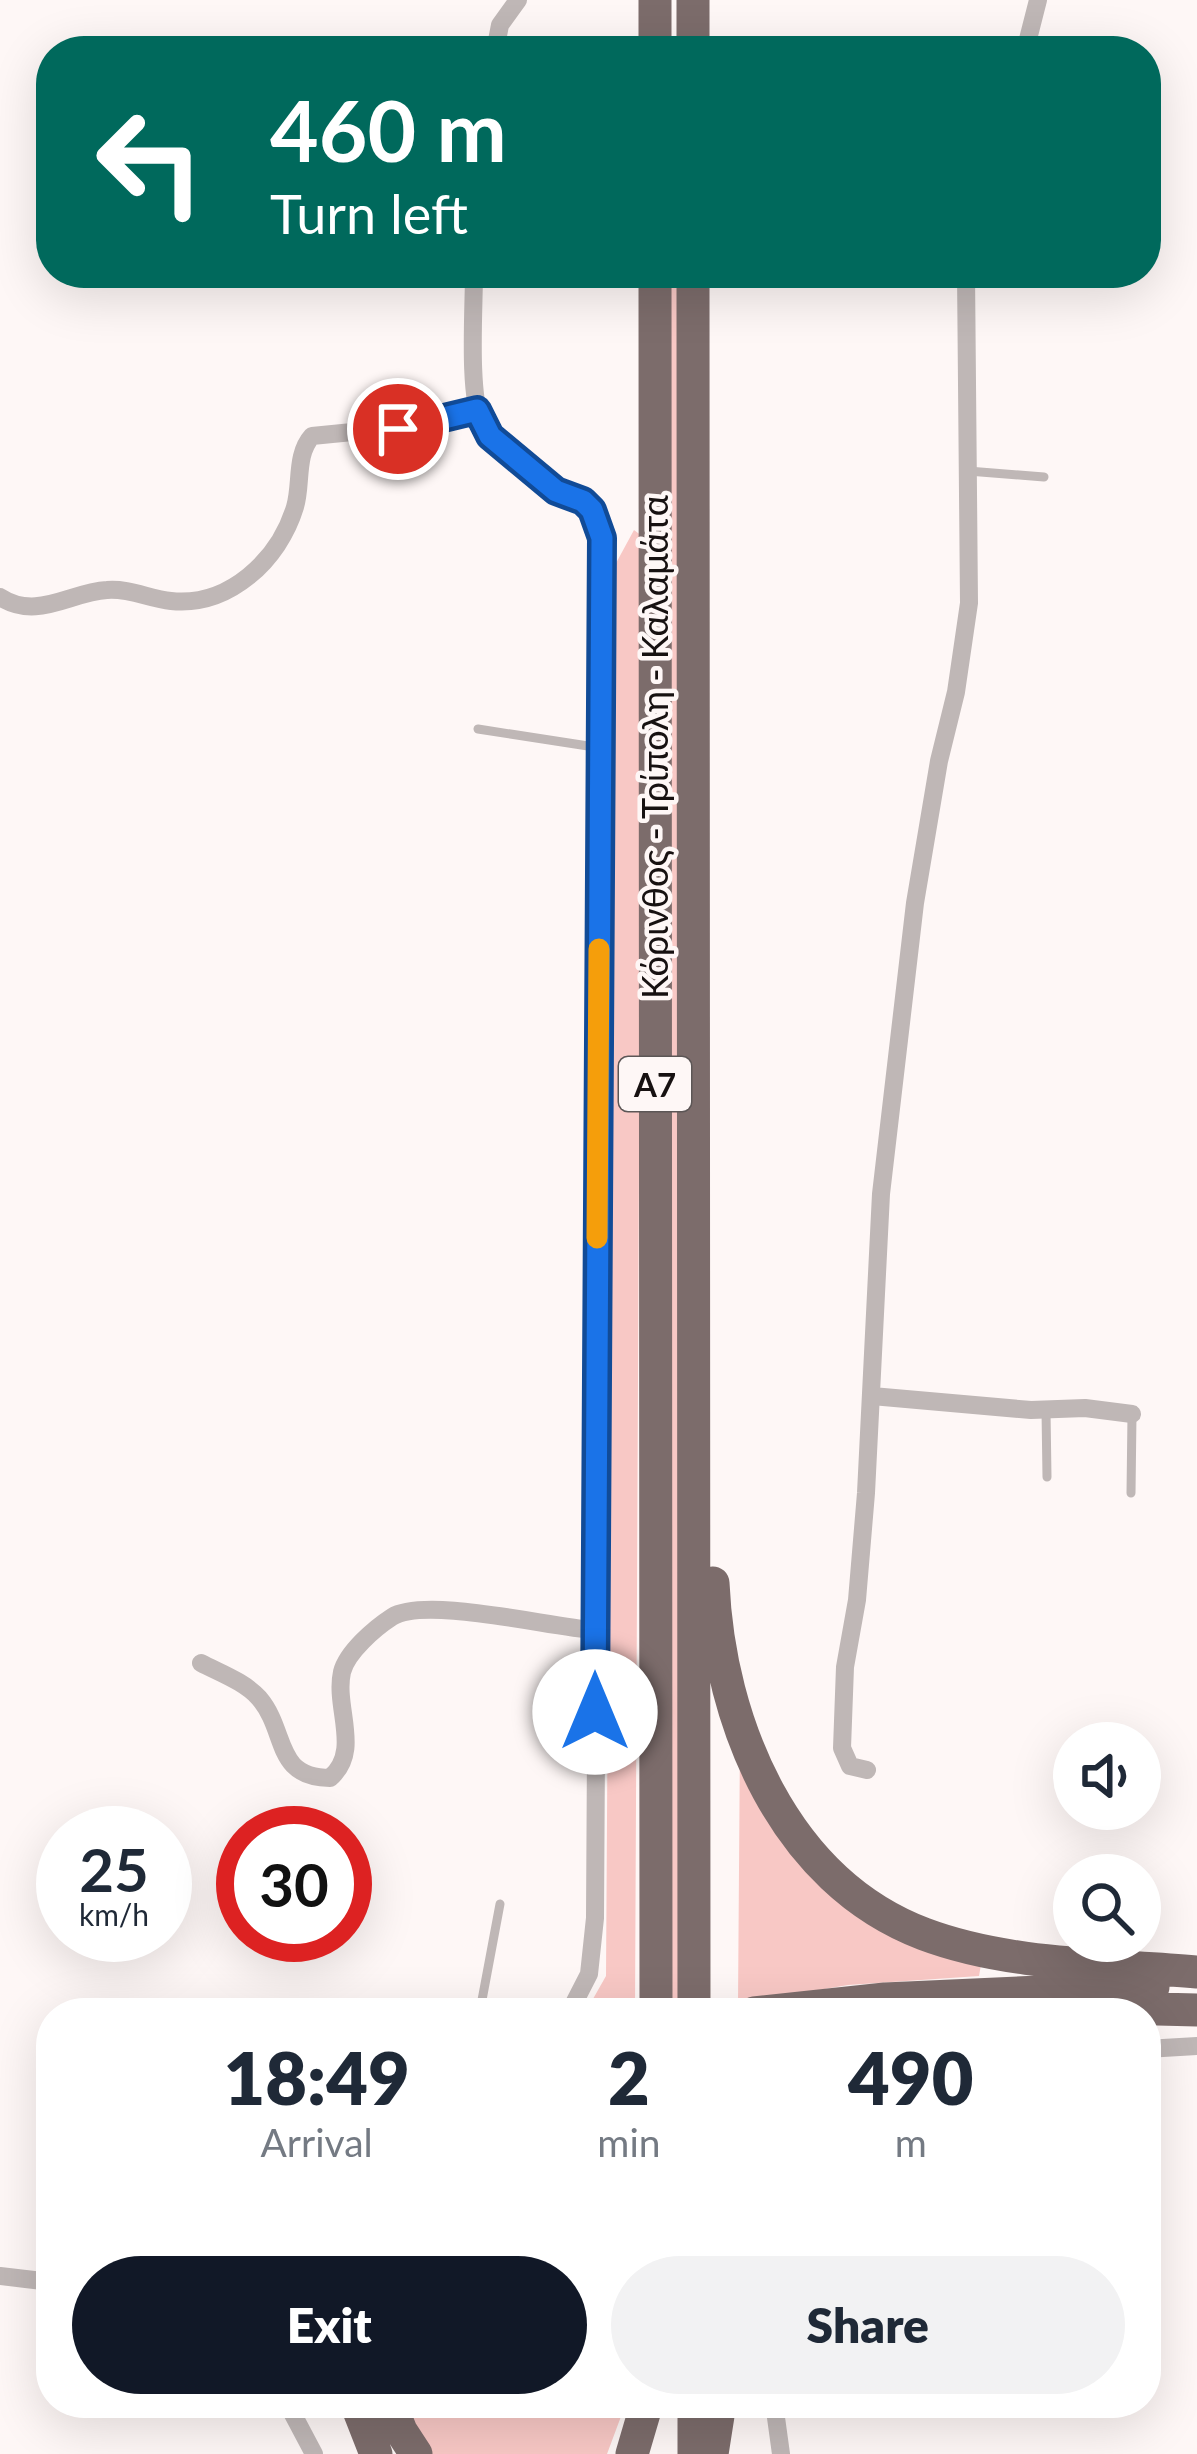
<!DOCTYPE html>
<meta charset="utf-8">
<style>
body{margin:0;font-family:Lato,sans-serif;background:#f2f2f3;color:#1f2937;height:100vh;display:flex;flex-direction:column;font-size:45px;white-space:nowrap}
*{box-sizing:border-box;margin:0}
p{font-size:39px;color:#747a83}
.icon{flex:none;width:66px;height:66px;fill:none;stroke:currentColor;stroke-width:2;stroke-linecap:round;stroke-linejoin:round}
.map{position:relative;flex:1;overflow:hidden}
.panel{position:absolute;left:36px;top:1998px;width:1125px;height:420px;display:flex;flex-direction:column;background:#fff;border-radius:48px;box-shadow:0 12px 48px #0002}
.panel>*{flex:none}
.guide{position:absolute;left:36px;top:36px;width:1125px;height:252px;border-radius:48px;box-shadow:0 12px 48px #0002;background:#00695c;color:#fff;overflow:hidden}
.fabs{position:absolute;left:1053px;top:1722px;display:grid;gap:24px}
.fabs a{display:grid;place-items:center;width:108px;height:108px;border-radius:50%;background:#fff;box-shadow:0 12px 48px #0002;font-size:60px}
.speed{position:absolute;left:36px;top:1806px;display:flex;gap:24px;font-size:60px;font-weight:700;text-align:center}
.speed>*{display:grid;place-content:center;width:156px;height:156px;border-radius:50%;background:#fff;box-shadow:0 12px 48px #0002;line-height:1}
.speed small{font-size:30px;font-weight:400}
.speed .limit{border:18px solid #d22;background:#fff;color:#111}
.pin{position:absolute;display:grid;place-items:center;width:102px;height:102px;color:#fff;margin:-51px;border:6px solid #fff;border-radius:50%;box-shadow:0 3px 12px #0007}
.me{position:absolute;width:132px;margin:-66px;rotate:0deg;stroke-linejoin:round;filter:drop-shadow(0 0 9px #0008)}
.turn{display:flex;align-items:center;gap:42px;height:252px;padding:0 36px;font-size:54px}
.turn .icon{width:156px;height:156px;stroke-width:2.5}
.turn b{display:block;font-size:84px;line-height:102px}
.eta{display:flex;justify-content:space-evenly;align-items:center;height:204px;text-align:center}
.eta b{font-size:72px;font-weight:800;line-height:84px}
.cta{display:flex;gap:24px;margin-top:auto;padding:24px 36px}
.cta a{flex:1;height:138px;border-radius:72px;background:#111827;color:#fff;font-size:48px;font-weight:800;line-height:138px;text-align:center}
.cta a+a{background:#f2f2f3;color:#1f2937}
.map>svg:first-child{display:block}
.green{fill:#f8c8c5}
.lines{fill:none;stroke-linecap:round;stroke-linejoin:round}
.lane{stroke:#bfb7b6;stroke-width:9}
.street{stroke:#bfb7b6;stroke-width:18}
.highway{stroke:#7c6c6b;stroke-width:33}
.route-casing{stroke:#114b97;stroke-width:30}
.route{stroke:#1a73e8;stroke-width:21}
.slow{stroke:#f59e0b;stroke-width:21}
.labels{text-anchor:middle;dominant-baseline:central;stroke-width:9;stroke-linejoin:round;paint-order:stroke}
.shield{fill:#fef7f6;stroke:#5c5656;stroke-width:3}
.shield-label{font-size:33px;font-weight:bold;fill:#171111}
.street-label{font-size:36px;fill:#171111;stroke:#fef7f6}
</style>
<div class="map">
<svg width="1197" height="2454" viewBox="0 0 1197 2454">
<rect width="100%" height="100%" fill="#fef7f6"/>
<path class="green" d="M669,273h10l1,1740h-10z
M634,530l8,6 -7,1477h-50l21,-37 9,-1411z
M740,1735l65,121 177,103 -3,17 -131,9 -110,19z
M396,2403h230l-19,51h-191z"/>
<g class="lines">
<path class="lane" d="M968,471l76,6
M478,729l123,19
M1046,1411l1,66
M1131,1493l1,-78
M483,2013l-1,-13 18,-96"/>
<path class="street" d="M495,51l5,-26 18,-25
M1025,51l13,-51
M474,273c0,35 -6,122 8,150 10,20 56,58 76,68 11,7 24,7 33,17 10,13 11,29 12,45l-8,1365 -6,56 -20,39
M0,597c37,24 70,-5 107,-7 22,-2 43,9 64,11 58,6 108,-41 124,-94 7,-23 0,-52 17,-71l111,-11 54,-15
M872,1396l159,14 54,-2 47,6
M201,1663c19,10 44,19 58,35 29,34 14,79 71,80 32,-27 4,-70 12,-106 5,-20 33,-44 50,-55 33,-21 157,10 202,13
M867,1770l-17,-4 -8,-18 3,-81 12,-67 9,-107 15,-299 34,-291 24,-142 17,-69 13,-89 -3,-330
M1146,2049l51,-3
M0,2276l51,6
M287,2403l27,51
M774,2403l7,51"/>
<path class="highway" d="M655,0v51
M693,0v51
M655,273l1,1740
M693,273l1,1740
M713,1583c6,140 71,298 211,351 85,32 184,30 273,38
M1118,2008l79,2
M754,2013l131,-14 268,-12
M356,2403l20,51
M390,2403l11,28 15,23
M694,2403v51
M632,2454l15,-51
M712,2454l8,-51"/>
</g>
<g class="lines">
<defs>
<path id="route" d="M398,429l79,-19 13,26 66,55 27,10 9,9 10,28 -7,1174"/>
</defs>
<use href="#route" class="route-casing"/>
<use href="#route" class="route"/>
<path class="slow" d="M597,1238l2,-289"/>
</g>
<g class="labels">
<rect class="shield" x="619" y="1057" width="72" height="54" rx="9"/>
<g class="shield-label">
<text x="655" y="1084">Α7</text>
</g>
<g class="street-label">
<text transform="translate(654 747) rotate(-90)">Κόρινθος - Τρίπολη - Καλαμάτα</text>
</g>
</g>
</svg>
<div class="fabs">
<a><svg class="icon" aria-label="sound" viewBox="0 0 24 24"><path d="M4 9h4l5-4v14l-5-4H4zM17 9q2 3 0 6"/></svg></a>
<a><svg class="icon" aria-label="search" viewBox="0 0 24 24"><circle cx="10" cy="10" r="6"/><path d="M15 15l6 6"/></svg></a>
</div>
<div class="speed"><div>25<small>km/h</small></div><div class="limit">30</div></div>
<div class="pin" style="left:398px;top:429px;background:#d93025"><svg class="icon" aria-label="arrive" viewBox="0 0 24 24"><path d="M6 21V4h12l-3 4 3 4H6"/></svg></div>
<svg class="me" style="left:595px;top:1712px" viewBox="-20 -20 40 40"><circle r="19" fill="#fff"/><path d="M0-13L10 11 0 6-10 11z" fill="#1a73e8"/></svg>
<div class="guide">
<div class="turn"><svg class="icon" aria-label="left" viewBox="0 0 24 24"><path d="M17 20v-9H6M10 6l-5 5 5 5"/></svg><div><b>460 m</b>Turn left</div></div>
</div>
<section class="panel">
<div class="eta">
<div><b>18:49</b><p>Arrival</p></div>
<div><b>2</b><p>min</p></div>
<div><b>490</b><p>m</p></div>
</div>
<div class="cta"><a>Exit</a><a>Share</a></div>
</section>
</div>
